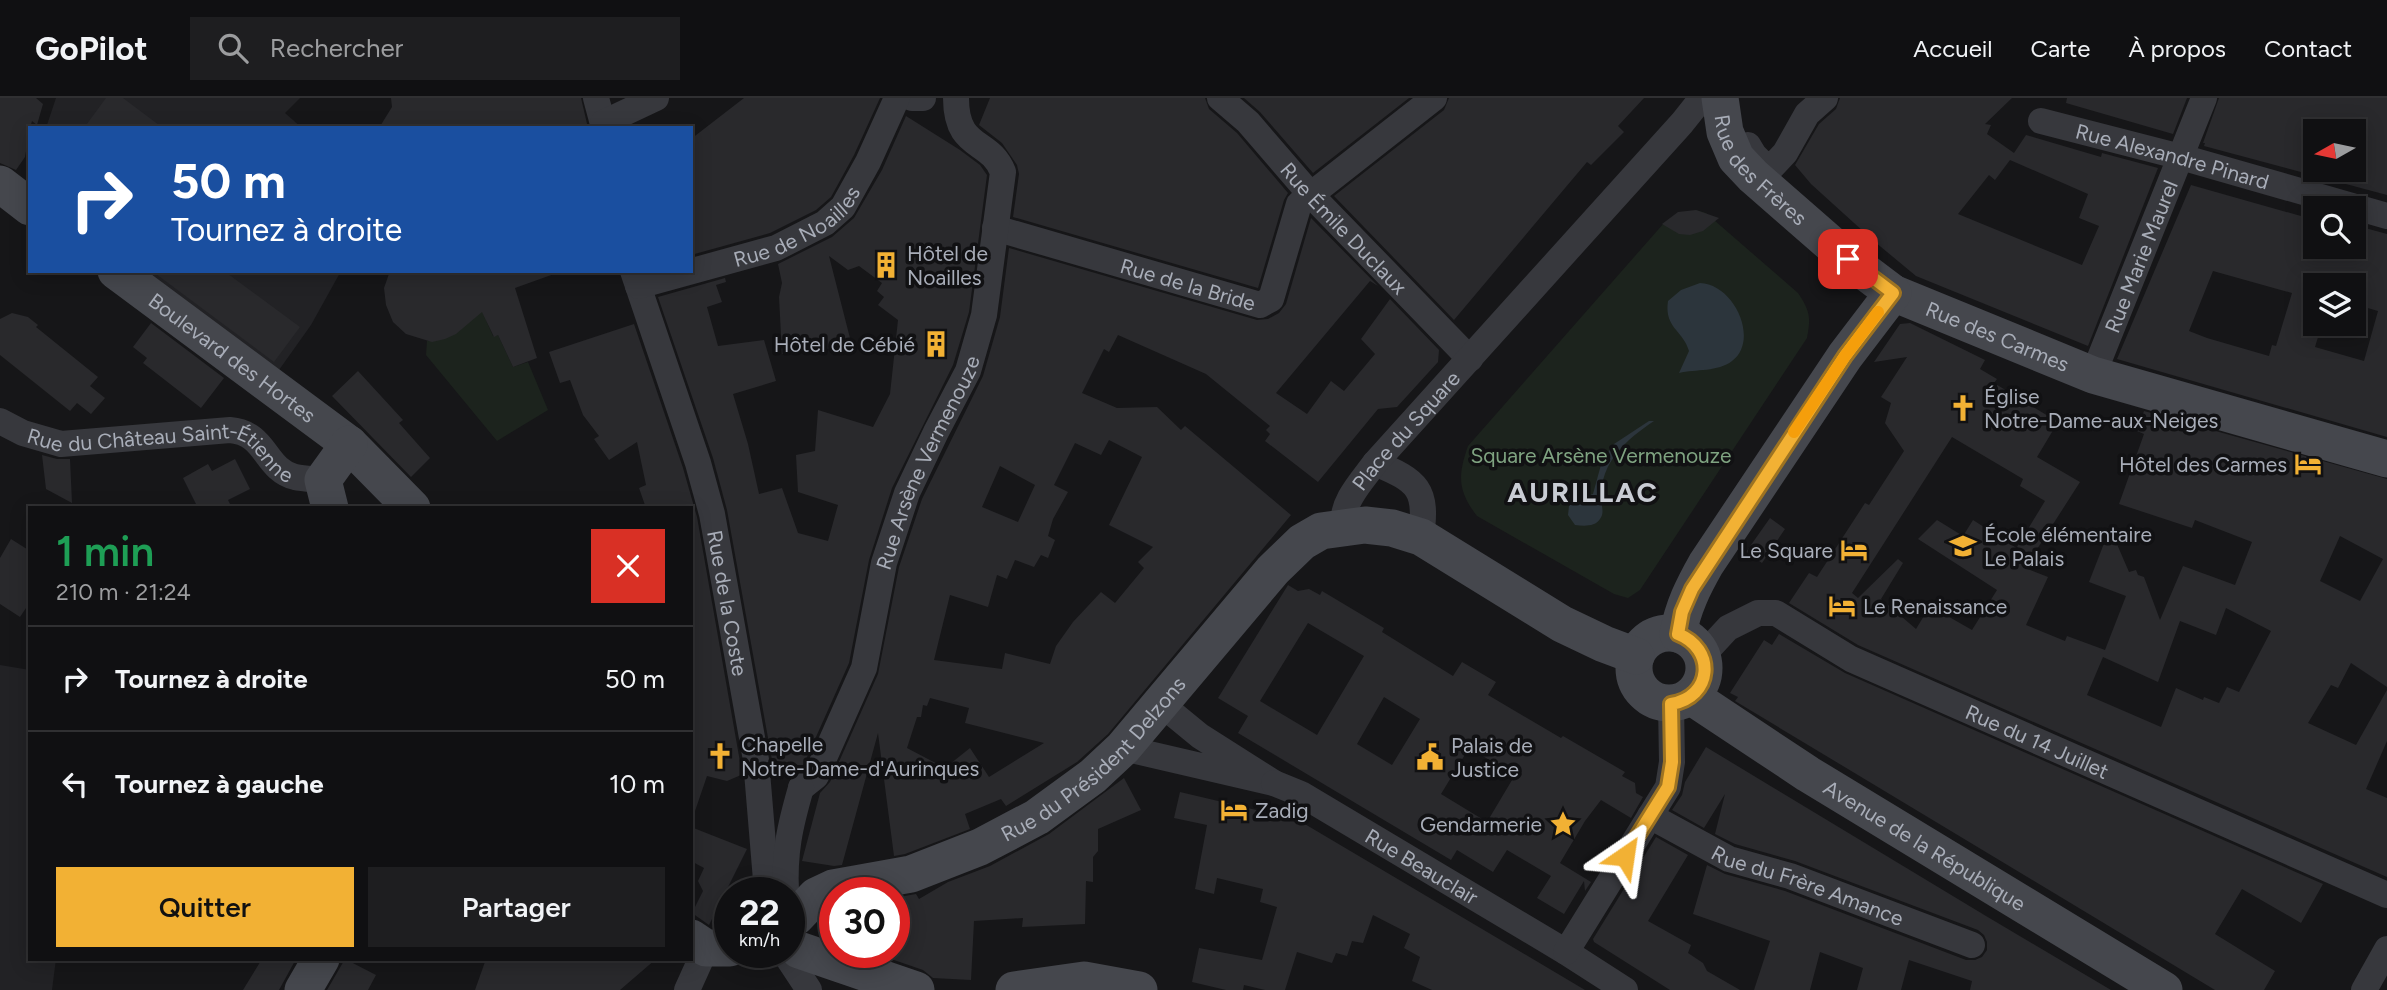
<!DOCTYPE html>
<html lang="fr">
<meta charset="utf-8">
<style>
body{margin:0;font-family:Figtree,sans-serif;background:#1e1e20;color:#f1f3f6;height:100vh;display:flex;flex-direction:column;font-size:26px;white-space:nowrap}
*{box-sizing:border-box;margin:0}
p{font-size:23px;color:#9c9d9f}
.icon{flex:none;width:38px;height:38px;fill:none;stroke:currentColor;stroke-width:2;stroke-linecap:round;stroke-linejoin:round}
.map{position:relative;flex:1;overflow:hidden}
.details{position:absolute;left:28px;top:408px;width:665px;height:455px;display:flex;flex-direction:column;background:#101012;border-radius:0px;box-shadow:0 4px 18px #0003,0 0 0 2px #303032}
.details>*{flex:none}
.hud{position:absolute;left:28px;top:28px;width:665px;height:147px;border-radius:0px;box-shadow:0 4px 18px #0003,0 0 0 2px #303032;background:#1a4fa0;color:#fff;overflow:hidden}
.needle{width:46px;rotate:261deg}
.fabs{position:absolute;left:2303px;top:21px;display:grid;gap:14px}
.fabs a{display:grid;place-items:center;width:63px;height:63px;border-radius:0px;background:#101012;box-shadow:0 4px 18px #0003,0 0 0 2px #303032;font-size:35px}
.speed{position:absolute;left:714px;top:779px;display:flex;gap:14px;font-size:35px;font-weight:700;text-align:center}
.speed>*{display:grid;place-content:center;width:91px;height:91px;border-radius:50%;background:#101012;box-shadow:0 4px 18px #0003,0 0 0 2px #303032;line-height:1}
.speed small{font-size:18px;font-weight:400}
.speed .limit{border:10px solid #d22;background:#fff;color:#111}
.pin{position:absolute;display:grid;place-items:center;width:60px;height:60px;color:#fff;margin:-30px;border-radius:14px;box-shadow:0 4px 10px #0006}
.me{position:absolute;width:77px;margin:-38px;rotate:32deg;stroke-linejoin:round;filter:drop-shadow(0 0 5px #0008)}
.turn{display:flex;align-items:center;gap:24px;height:147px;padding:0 28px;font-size:32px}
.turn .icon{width:91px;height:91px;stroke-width:2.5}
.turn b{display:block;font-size:49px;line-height:60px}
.round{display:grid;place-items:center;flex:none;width:74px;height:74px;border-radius:0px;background:#1e1e20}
.headline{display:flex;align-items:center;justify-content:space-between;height:119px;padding:0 28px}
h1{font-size:42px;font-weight:600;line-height:52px;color:#1e9e55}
.primary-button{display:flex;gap:14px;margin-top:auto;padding:14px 28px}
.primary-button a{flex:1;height:80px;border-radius:0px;background:#f2b134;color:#111;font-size:28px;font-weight:600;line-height:80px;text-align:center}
.primary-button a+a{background:#1e1e20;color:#f1f3f6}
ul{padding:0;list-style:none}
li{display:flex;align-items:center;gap:21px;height:105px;padding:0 28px;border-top:2px solid #303032}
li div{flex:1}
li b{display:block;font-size:26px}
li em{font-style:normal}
header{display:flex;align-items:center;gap:42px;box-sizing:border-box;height:98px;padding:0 35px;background:#101012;border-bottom:2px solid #303032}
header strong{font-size:33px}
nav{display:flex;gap:38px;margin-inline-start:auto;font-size:24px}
.search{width:490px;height:63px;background:#1e1e20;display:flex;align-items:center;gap:18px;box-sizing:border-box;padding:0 24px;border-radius:0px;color:#9c9d9f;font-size:26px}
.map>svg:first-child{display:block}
.built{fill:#222225}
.green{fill:#1c231d}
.water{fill:#2c353c}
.building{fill:#29292c;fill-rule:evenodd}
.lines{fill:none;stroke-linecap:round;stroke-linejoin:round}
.street{stroke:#37383d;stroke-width:26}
.secondary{stroke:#45474d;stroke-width:37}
.route-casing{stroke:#9d7322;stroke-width:18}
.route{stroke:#f2b134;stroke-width:12}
.slow{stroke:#f59e0b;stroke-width:12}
.labels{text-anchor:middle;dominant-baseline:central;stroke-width:7;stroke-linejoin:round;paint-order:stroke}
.street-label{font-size:21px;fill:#a8adb8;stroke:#111113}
.poi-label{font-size:21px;fill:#a8adb8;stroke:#111113;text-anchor:start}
.park-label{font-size:21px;fill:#7fa381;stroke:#111113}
.district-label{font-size:28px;font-weight:bold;letter-spacing:2px;fill:#c9ccd4;stroke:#111113}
</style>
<header>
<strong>GoPilot</strong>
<div class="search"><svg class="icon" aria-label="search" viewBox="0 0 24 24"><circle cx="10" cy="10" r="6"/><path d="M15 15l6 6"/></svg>Rechercher</div>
<nav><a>Accueil</a><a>Carte</a><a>À propos</a><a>Contact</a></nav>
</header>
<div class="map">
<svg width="2387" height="892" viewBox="0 0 2387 892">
<rect width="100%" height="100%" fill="#161618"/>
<path class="built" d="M56,0h244l-15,15 17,15h-256z
M146,173h195l-30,54 -32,45z
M0,567l30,5v289h26l-4,31h-52z"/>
<path class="green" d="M1696,112l10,3 8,7 84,73c12,18 13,24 9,45l-167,252 -12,8 -14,-4 -137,-78c-20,-26 -19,-41 -9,-70l196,-223z
M485,199l5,20 -4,3 7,16 5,-1 15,32 15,-5 20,48 -51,31 -71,-86 1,-14c32,-2 41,-19 58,-44z"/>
<path class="water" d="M1700,185c34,1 60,57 32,78 -14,11 -36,8 -53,12l10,-22c-6,-21 -25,-23 -21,-50l13,-11z
M1649,323h5c-28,19 -53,40 -53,77 0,7 4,15 -1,21 -5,8 -16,7 -25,6l-7,-10 1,-9 8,-7 16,-5 9,-33 12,-17z"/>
<path class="building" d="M0,0h36l7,6 -6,21 -5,-4 -2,7 -5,29 -9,13 -16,-7z
M106,0h17l40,30h-79z
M391,0h190l7,30h-209l13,-21z
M744,0h136l-26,57 -23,42 -15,13 -46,23 -79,22v-116z
M990,0h215l4,11 28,24 51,60 -4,7 -26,88 -245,-71 6,-43 -2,-9 -15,-22 -23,-18z
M1244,0h165l-96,75 -53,-61z
M1449,0h195l-26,28 6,6 -33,33 -4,-3 -133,158 -120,-124 110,-86z
M1840,0h172l-27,26 6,1 -4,9 27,19 12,-18 75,22 1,-4 56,15 -70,178 -172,-70 -41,-34 -64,-58 -16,-19 24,-41 17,-15zM2010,62l78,34 -9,24 20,8 -17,39 -124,-51 31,-39 6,5z
M2067,0h120l-14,36 -107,-31z
M2219,0h168v97l-183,-49 1,-3h-2zM2315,33h39v39h-39z
M906,18l54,34 20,15 7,10 -18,137 -16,53 -61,123 -23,72 -20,103 -46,103 -31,-6 -45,-250 -14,-52 -55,-161 67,-19 1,4 -10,3 6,17 -15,5 11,39 46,-6 12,41 -43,13 15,50 11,50 23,-6 16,45 30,8 10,-36 -40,-13 -2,-37 19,-4 3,-41 55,17 17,-33 8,-74 -20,-15 6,-8 -7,-6 5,-8 -23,-17 -11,4 -19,-14 23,90 -70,8 -3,-57 3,-14 -4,-19 54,-27 22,-19 28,-48z
M2191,87l124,35v27h39v-22l33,9v203l-270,-78zM2213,173l79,22 -16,53 -4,-1 -3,11 -62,-18 -18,-7zM2315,187h39v19l24,7 -14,50 -49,-14 7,-23h-7z
M1696,112l23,8 -16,13 -13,4 -11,-1 -17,-10 16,-12z
M1311,120l67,68 -8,-5 -94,112 31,21 24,-33 13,10 31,-37 -14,-15 29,-40 49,51 -1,12 -41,45 -19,2 -60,73 -53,-41 5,-7 -4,-4 4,-4 -64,-52 -88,-39 -9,17 -5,-3 -22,44 35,15 40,-1 24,23 4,-4 106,89 -183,219 -31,28 -71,44 -5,-7 -36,15 5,15 -65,25 -11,2 -16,-123 -36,132 -8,1 -32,-5 18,-68 10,-11 48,-108 21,-107 23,-68 61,-123 17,-59 9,-69 248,72 11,-1 11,-6 7,-9zM1109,342l33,17 -33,68 44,22 -15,15 6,6 -29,35 -14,-11 -28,30 -17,24 -6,18 -45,-11 -3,16 -68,-9 16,-65 38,12 9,-32 10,4 8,-19 19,7 7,-12 7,3 7,-18 -7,-4 5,-17 15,-27 -14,-7 21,-42 26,12zM1000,368l35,19 -17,37 -36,-15zM930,600l39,10 -4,15 79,20 -55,34 -19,-29 -25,20 -38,-20 10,-31h4l2,-12 4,1z
M152,173h72l76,56 -26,35z
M390,173h164v3l-39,14 22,70 -24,9 -15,-32 -4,2 -12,-25 -26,22 -11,5 -13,3 -26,-8 -13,-12 -7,-17 -2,-17z
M12,215l16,4 10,8 -2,2 62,50 -8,9 15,12 -14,16 -14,-11 -7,8 -70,-56v-36z
M151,225l73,55 -23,30 -58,-45 4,-5 -14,-11z
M1910,225l75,37 -5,9 17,10 -3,4 64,39 -21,35 43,25 -48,75 -15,-10 28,-46 -25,-15 3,-7 -71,-42 -100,156 6,5 40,-39 5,4 -22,36 35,30 14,-23 42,24 25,-40 -79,-51 19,-19 26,16 10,-16 59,38 -7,10 23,9 -22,48 39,16 2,-5 38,14 21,-54 -37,-14 21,-54 19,44 7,-2 2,5 6,2 16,43 23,-54 52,19 17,-43 -57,-22 -3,8 -73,-24 25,-70 -7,-3 7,-20 243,68v208l-36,-24 -13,25 -7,-3 -23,38 48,22 31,-55v51l-21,48 21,9v79l-529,-232 -69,-42 20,-30 8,4 48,-74 4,2 35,-54 -19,-28 6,-20 -10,-6 26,-40 -33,5 26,-38zM2340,438l43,23 -23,42 -40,-20zM2226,510l45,23 -32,61 -12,-5 -8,16 -15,-6 -1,3 -27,-12 -15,39 -74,-32 16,-38 55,25 22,-61 36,14z
M634,226l49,144 14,49 43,245 1,13 -14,6 -20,-5 -12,35h-4v-303h-45l-7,-20 7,-3 -9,-43 -28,18 -15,-21 5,-3 -16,-21 -13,-35 -10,3 -11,-31z
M358,273l45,49 -4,3 31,35 -19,19 -79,-81z
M42,357l15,4h13l2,44 -26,-14z
M235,361l15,30 -22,11 4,8h-34l-15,-30 25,-14 4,7z
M1770,420l15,11 -23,34 -16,-11z
M11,441l19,12v51l-10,15 -20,-13v-46z
M1288,487l10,6 11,-2 11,6 2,-4 62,37 -2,4 71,44 9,-14 34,20 -8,13 73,43 2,-2 62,36 -3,4 13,7 1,10 7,4 -12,21 -30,-18 -16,21 -25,42 31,19 -6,9 -1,-10 -20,33 -27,-16 14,-22 -44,-26 -14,22 -36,-22 -6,10 -213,-127 10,-17 -30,-18zM1308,525l56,33 -47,79 -57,-34zM1384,599l36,22 -28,46 -35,-21zM1469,650l46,27 -28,47 -46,-28z
M1779,536l66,39 478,211 -22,39 -59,-34 -27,45 60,37 -11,19h-49l-480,-289 3,-4 -8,-4 34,-53 8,5z
M1706,649l280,169 125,74h-141l2,-9 -63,-21 -8,30h-44l6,-22 -43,-16 -10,38h-56l16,-49 -77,-27 14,-49 18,9 60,17 181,69h9l7,-3 5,-7v-8l-3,-7 -6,-5 -183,-69 -60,-17 -20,-10 10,-40 -21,34 -32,-18 10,-15 3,-13z
M1124,680l17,32 -43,19v22l-5,6v25l-7,-1 -1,43 -63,3 1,-9 -49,3 -3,59 -38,-2 -10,-8 -29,-10v-62l22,-4 3,5 29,-17 42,-16 59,-32z
M1180,694l118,28 287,170h-153l-20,-9 8,-24 -16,-9 6,-14 -37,-19 -10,28 -11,-2 -5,15 -11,-3 -4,10 -35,-11 -12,38h-20l-21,-5 -1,5h-17l-34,-8 7,-34 63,12 15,-53 -17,-5 3,-13 -46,-11 -3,16 -19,-5 12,-64 -33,-7z
M691,729l56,22 -38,76 -17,-12 11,-22 -5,-10 6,-13 -13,-7z
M1656,739l32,18 -40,66 43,24 -3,8 15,10 4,8 33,19h-70l-76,-48 -1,-3z
M262,861h34l-17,31h-36z
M345,861l31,16 -8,15h-41z
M486,861h170l-36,31h-145z"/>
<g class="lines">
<g class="street">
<path d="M596,0l8,30"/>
<path d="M912,0h11"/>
<path id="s1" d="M1220,0l28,24 62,72 160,165"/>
<path id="s2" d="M2041,23l140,36 206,59"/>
<path d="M603,25l53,-25"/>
<path d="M1748,47l6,10 15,15 16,-17 22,-39 18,-16"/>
<path id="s3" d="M995,130l265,77 11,-6 28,-95 135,-106"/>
<path id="s4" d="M633,173l65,192 14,51 44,246 11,132"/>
<path id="s5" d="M638,188l138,-38 49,-25 18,-16 25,-45 29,-64"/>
<path id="s6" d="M2093,277l111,-277"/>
<path id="s7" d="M0,323l23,12 38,11 169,-14c37,3 34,39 65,47 9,2 20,2 28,3"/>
<path d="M1375,365c43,18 53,26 46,74"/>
<path id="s8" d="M1343,428c-1,-25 18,-44 32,-63l307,-340 20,-25"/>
<path id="s9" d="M1703,557l25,-27 30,-15h18l75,46 536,236"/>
<path d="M1123,650l151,35 -74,-47 -39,-32"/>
<path id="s10" d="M1274,685l27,11 265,158 59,38"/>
<path id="s11" d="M801,690l15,-12 48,-108 20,-105 23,-70 29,-61 32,-61 16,-56 19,-143c-13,-34 -47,-21 -47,-74"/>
<path id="s12" d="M1650,718l79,43 61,17 182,69"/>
<path d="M786,794c-2,-40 4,-66 15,-104"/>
<path d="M1566,854l102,-165 4,-25 -1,-58"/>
<path d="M786,857l23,35"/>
<path d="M687,892l19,-42"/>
<path d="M2364,892l23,-41"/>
</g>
<g class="secondary">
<path id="s13" d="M1720,0l5,34 11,26 17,18 95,83 45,34 200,82 294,84"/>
<path d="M0,86l30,23"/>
<path id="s14" d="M116,173l233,173 63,64"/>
<path d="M330,410l-7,-28 26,-36"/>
<circle cx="1669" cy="570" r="35"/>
<path d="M1678,536c5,-27 15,-47 28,-70l139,-208 48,-63"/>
<path id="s15" d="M1692,599l116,77 356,216"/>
<path id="s16" d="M796,819l20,-21 17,-8 78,-14 69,-27 57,-30 56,-41 30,-28 150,-178 29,-28 19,-11 44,-6 27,3 29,9 141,87 42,20 32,12"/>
<path d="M691,840l15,10h24"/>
<path d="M799,852l117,40"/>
<path d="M303,892l18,-31"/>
<path d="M1014,892l70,-10 55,10"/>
</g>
</g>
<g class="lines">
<defs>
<path id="route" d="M1625,758l43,-69 4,-25 -1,-58c42,-7 45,-55 7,-70l4,-22 10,-23 153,-233 48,-63 -45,-34"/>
</defs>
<use href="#route" class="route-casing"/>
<use href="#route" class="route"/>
<path class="slow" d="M1794,334l51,-76 33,-44"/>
</g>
<defs>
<symbol id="building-bare" viewBox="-9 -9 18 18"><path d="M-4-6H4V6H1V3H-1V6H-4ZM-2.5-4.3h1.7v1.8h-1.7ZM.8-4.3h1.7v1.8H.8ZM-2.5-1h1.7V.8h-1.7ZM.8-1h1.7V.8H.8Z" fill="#f2b134" stroke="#111113" stroke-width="2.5" paint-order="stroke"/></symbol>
<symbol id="church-bare" viewBox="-9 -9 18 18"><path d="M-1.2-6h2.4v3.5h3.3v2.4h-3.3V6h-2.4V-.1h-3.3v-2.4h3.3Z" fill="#f2b134" stroke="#111113" stroke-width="2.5" paint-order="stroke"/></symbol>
<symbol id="hotel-bare" viewBox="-9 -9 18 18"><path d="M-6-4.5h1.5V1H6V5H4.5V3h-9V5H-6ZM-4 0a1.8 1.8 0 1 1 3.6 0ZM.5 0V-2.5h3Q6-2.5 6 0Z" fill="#f2b134" stroke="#111113" stroke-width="2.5" paint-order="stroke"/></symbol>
<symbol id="school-bare" viewBox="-9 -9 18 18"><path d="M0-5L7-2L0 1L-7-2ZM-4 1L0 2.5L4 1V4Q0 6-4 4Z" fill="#f2b134" stroke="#111113" stroke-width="2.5" paint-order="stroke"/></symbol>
<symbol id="civic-bare" viewBox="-9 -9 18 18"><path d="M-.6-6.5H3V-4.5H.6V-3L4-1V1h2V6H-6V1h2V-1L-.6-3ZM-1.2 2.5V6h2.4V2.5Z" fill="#f2b134" stroke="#111113" stroke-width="2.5" paint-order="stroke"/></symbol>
<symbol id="sight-bare" viewBox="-9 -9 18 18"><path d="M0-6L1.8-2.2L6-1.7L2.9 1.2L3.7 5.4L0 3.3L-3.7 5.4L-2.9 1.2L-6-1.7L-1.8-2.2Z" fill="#f2b134" stroke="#111113" stroke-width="2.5" paint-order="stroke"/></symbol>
</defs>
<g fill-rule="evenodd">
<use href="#building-bare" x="867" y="148" width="38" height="38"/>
<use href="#building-bare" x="917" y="227" width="38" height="38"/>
<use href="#church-bare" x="1944" y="291" width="38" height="38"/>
<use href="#hotel-bare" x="2289" y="347" width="38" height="38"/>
<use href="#school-bare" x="1944" y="429" width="38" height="38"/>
<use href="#hotel-bare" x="1835" y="433" width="38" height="38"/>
<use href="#hotel-bare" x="1823" y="489" width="38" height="38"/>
<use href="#church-bare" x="701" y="639" width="38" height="38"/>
<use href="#civic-bare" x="1411" y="640" width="38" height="38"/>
<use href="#hotel-bare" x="1215" y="693" width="38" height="38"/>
<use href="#sight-bare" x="1544" y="707" width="38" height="38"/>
</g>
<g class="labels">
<g class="street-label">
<text stroke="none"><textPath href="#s2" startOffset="136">Rue Alexandre Pinard</textPath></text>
<text stroke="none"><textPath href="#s13" startOffset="86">Rue des Frères</textPath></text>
<text stroke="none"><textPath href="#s5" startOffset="172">Rue de Noailles</textPath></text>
<text stroke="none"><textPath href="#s1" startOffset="180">Rue Émile Duclaux</textPath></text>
<text stroke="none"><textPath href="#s6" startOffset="128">Rue Marie Maurel</textPath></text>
<text stroke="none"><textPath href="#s3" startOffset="201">Rue de la Bride</textPath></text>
<text stroke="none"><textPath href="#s13" startOffset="383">Rue des Carmes</textPath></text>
<text stroke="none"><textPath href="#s14" startOffset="145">Boulevard des Hortes</textPath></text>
<text stroke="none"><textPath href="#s8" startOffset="117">Place du Square</textPath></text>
<text stroke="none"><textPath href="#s7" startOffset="173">Rue du Château Saint-Étienne</textPath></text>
<text stroke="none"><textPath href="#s11" startOffset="354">Rue Arsène Vermenouze</textPath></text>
<text stroke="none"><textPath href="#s4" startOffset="346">Rue de la Coste</textPath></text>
<text stroke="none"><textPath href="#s9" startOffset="380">Rue du 14 Juillet</textPath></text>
<text stroke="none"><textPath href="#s16" startOffset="346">Rue du Président Delzons</textPath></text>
<text stroke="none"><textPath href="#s15" startOffset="276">Avenue de la République</textPath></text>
<text stroke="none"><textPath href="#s10" startOffset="170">Rue Beauclair</textPath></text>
<text stroke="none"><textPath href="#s12" startOffset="173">Rue du Frère Amance</textPath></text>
</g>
<g class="poi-label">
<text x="907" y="155">Hôtel de<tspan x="907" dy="24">Noailles</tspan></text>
<text x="915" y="246" text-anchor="end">Hôtel de Cébié</text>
<text x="1984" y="298">Église<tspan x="1984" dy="24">Notre-Dame-aux-Neiges</tspan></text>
<text x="2287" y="366" text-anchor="end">Hôtel des Carmes</text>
<text x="1984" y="436">École élémentaire<tspan x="1984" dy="24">Le Palais</tspan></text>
<text x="1833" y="452" text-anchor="end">Le Square</text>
<text x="1863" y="508">Le Renaissance</text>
<text x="741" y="646">Chapelle<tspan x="741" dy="24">Notre-Dame-d'Aurinques</tspan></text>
<text x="1451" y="647">Palais de<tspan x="1451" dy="24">Justice</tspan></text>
<text x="1255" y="712">Zadig</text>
<text x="1542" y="726" text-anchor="end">Gendarmerie</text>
</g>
<g class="park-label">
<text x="1601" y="357">Square Arsène Vermenouze</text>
</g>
<g class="district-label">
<text x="1583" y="394">AURILLAC</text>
</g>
</g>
</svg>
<div class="fabs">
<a><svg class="needle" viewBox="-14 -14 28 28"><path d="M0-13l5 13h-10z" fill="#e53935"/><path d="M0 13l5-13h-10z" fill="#9c9d9f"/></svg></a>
<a><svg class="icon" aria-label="search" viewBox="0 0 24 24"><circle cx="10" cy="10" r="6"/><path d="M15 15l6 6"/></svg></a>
<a><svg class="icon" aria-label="layers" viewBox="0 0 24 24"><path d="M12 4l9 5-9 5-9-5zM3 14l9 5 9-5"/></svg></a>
</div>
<div class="speed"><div>22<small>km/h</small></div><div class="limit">30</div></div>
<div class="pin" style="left:1848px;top:161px;background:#d93025"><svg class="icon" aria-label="arrive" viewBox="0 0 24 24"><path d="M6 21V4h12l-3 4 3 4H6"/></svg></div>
<svg class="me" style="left:1625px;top:758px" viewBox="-20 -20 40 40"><path d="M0-17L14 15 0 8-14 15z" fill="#f2b134" stroke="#fff" stroke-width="4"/></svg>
<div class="hud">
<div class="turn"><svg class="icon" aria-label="right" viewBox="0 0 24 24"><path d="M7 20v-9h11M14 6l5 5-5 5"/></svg><div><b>50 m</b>Tournez à droite</div></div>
</div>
<section class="details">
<div class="headline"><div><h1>1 min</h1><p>210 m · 21:24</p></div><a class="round" style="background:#d93025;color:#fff"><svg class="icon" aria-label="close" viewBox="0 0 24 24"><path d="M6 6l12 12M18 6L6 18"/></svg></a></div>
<ul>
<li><svg class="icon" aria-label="right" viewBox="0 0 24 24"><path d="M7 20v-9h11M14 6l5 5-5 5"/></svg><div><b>Tournez à droite</b></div><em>50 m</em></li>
<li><svg class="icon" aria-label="left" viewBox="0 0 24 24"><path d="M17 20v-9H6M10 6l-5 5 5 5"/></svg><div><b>Tournez à gauche</b></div><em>10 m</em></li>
</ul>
<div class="primary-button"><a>Quitter</a><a>Partager</a></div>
</section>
</div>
